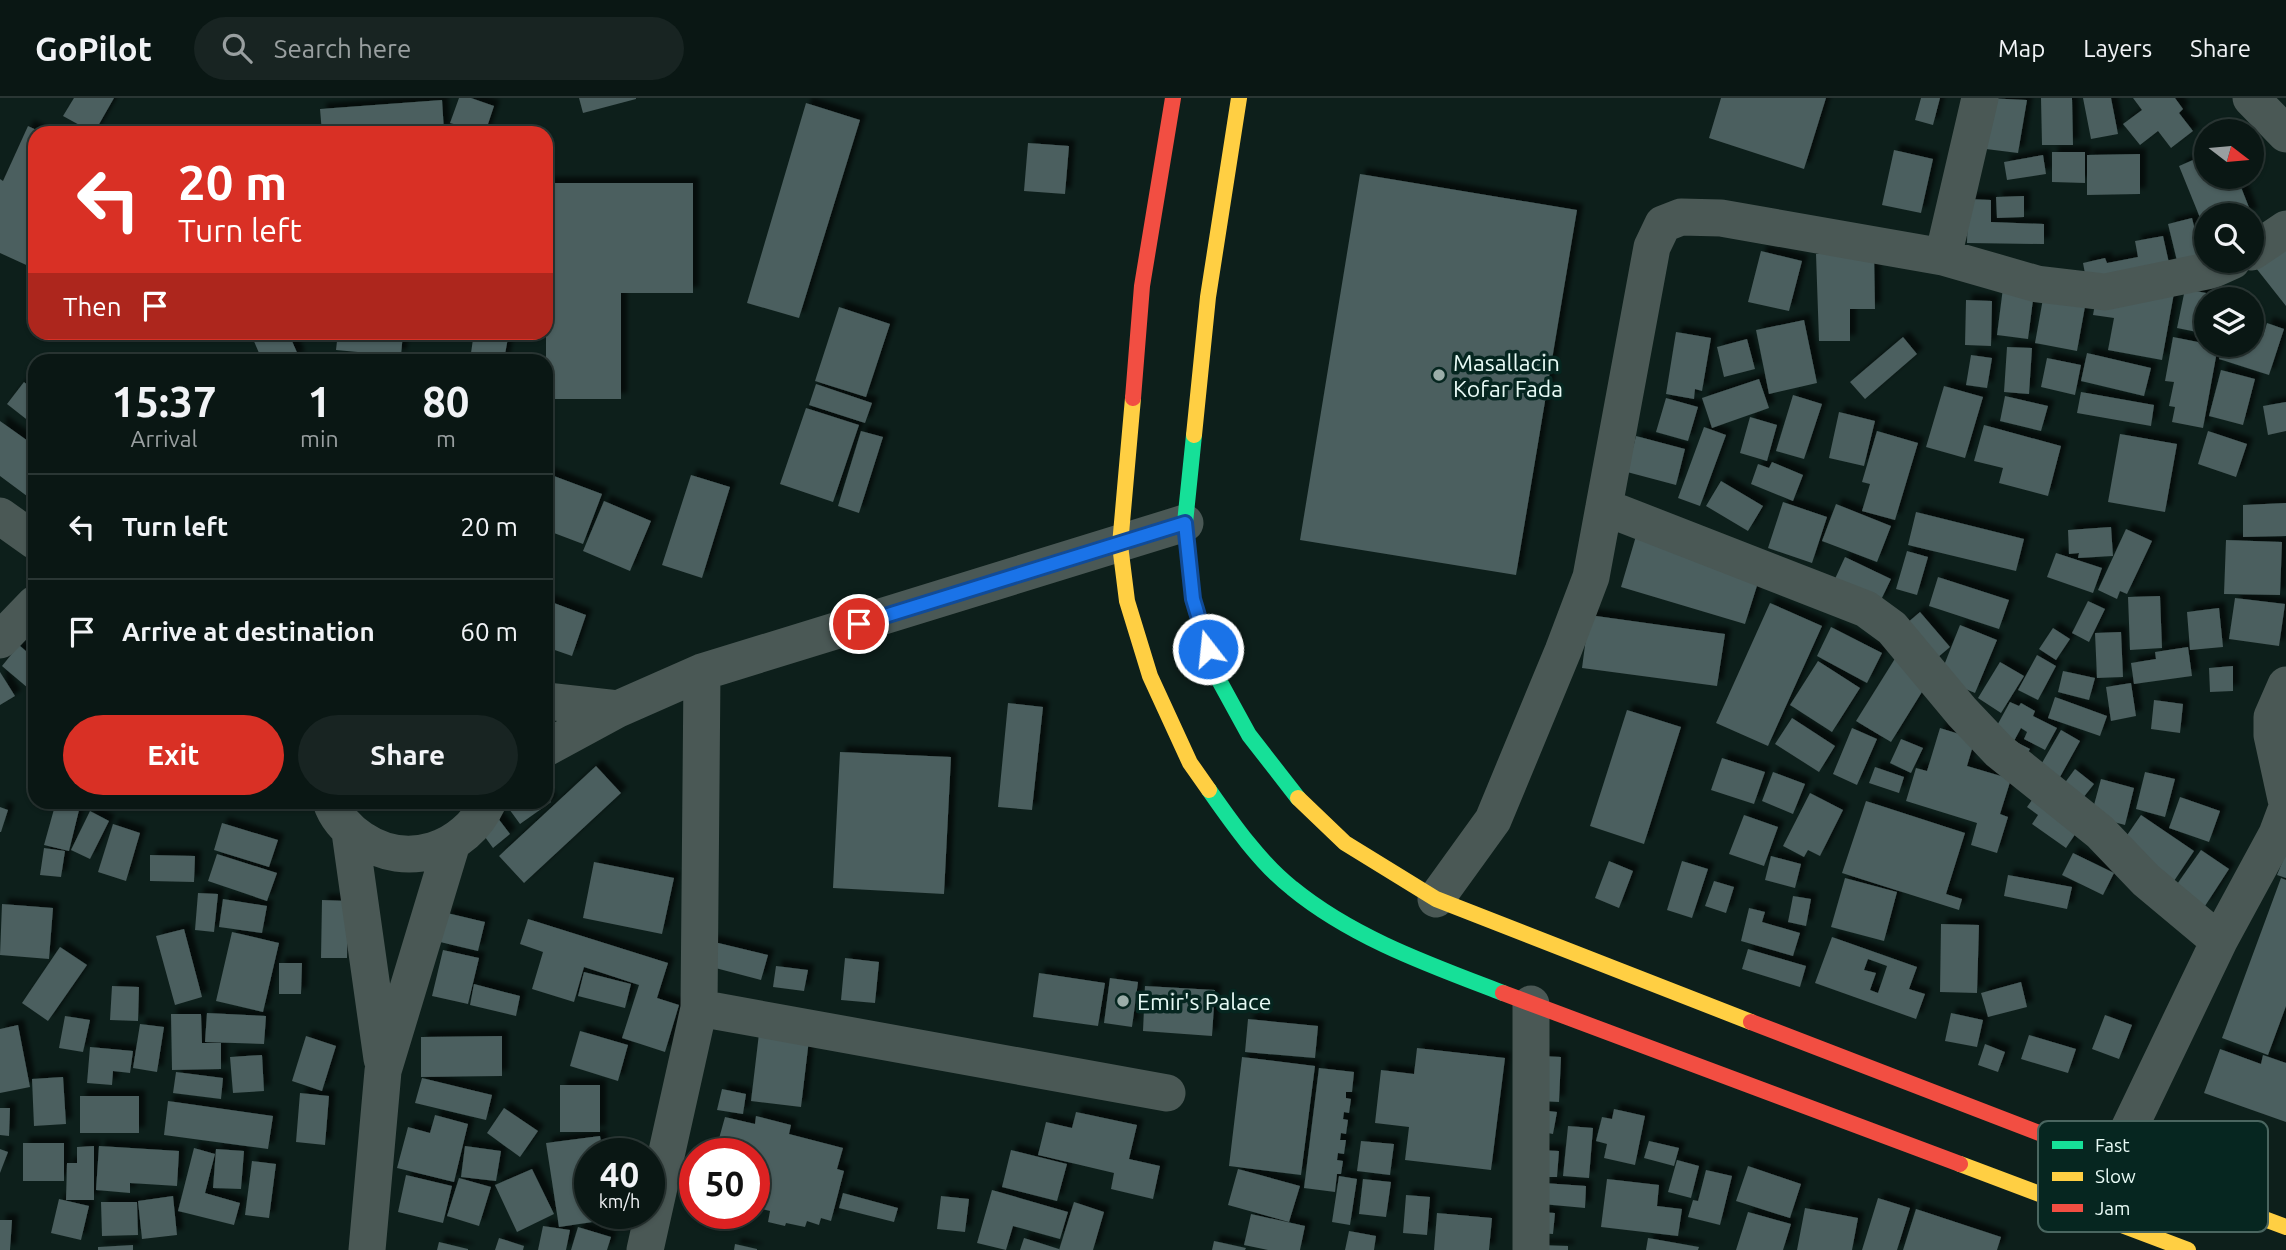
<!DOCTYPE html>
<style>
body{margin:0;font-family:Ubuntu,sans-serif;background:#182422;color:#f1f3f6;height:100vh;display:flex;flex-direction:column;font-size:26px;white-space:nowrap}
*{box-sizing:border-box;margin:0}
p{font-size:23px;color:#999fa0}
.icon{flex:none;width:38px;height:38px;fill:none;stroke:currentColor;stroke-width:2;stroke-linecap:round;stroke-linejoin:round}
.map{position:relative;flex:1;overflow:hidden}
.sheet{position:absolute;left:28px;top:256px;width:525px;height:455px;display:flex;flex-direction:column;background:#0a1714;border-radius:21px;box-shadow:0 2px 5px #0004,0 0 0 2px #2a3634}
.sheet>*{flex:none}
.top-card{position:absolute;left:28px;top:28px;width:525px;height:214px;border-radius:21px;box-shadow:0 2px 5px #0004,0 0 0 2px #2a3634;background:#d93025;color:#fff;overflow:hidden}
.needle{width:46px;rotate:106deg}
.fabs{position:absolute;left:2194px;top:21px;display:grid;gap:14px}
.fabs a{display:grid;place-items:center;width:70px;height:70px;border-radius:50%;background:#0a1714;box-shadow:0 2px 5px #0004,0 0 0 2px #2a3634;font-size:35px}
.speed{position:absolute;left:574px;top:1040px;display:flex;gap:14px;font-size:35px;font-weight:700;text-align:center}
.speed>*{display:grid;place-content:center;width:91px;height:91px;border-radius:50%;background:#0a1714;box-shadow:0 2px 5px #0004,0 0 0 2px #2a3634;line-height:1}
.speed small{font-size:18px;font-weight:400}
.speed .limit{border:10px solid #d22;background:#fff;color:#111}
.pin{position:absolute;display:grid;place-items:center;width:60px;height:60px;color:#fff;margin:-30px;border:4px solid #fff;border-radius:50%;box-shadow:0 2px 7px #0007}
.me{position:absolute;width:77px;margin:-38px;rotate:344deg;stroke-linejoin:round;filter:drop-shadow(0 0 5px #0008)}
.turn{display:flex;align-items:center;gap:24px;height:147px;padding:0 35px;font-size:32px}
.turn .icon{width:91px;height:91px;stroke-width:2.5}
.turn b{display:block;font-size:49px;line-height:60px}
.then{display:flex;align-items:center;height:66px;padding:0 35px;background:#0003;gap:14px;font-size:26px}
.eta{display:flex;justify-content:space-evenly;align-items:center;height:119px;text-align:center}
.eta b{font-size:42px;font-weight:600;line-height:49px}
.button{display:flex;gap:14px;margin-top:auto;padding:14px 35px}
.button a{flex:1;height:80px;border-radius:42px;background:#d93025;color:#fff;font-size:28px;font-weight:600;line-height:80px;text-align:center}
.button a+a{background:#182422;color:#f1f3f6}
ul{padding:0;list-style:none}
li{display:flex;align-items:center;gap:21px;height:105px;padding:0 35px;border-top:2px solid #2a3634}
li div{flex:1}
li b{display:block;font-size:26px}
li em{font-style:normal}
header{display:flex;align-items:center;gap:42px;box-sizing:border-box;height:98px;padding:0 35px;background:#0a1714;border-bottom:2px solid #2a3634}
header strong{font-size:33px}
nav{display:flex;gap:38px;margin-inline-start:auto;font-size:24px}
.search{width:490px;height:63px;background:#182422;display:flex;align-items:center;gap:18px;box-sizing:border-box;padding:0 24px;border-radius:38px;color:#999fa0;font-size:26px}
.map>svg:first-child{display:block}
.building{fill:#4b5e5e;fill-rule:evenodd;filter:url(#shadow)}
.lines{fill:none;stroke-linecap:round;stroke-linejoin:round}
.street{stroke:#4a5855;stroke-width:37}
.fast{stroke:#16e098;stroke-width:16}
.slow{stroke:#ffcf43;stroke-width:16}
.jam{stroke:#f24e42;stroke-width:16}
.route-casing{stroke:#114b97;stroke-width:18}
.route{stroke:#1a73e8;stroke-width:12}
.poi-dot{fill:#9bada9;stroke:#062620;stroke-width:2.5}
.labels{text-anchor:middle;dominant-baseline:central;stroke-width:7;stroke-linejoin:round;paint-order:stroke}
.poi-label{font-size:23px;fill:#e8faf5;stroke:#062620;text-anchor:start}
.key{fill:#062620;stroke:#4a6660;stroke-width:2}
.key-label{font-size:19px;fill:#e8faf5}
</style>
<header>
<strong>GoPilot</strong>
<div class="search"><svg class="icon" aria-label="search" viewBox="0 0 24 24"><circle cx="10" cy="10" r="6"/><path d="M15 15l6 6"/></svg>Search here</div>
<nav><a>Map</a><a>Layers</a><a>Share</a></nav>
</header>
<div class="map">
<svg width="2286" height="1152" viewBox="0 0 2286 1152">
<defs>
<filter id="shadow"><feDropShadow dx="6" dy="-6" stdDeviation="2" flood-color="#0009"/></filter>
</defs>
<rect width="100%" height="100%" fill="#0d1f1b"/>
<path class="building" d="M74,0h40l-20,35 -31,-17z
M459,0h12l23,8 -9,27 -35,-10z
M579,0h57v1l-53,14z
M1721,0h105l-22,71 -95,-31z
M1921,0h19l-7,27 -18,-5z
M1986,0l41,2 -9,53 -40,-5z
M2041,0h31l1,47h-31z
M2083,0h28l7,36 -27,5z
M2133,0h42l8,11 -4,4 14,18 -22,17 -13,-17 -18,14 -17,-21 19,-14z
M442,2l2,31 -122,2 -2,-24z
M806,5l54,17 -61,198 -52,-15z
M28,28l15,7h-8v136l-35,-16v-74l3,2z
M1028,45l41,3 -4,48 -41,-3z
M1894,52l39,9 -12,54 -39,-8z
M2052,54h33v31l-33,-1z
M2140,56v40l-53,1v-40z
M2207,56v23h30l15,38h-45v20l-28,-69z
M2043,57l3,19 -39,6 -3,-18z
M1360,76l217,36 -61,365 -216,-35z
M546,85h147v110h-72v106h-75z
M2024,98v21l-27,1 -1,-21z
M1968,101l23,1v22l53,2v20l-77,-1z
M2192,120l10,41 -24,6 -10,-41z
M2163,138l8,36 -83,18 -5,-27 22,-5 2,5 31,-6 -3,-16z
M2286,147v61l-30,-38z
M1761,153l41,10 -13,50 -41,-9z
M1874,155l1,56h-25v32h-31l-3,-87z
M2003,190l31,4 -6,47 -31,-4z
M2185,191l37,7 -1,3h-14v35l-30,-6z
M2044,195l42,8 -9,50 -42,-8z
M2097,195h77l-12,67 -54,-10 6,-32 -21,-3z
M1966,202l26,1 -1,45 -26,-1z
M839,209l51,17 -24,73 -51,-16z
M1804,222l13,63 -48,11 -13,-64z
M2267,225l17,6 -15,46 -50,-16 4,-14h29v-12l11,3z
M250,234h38l11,25 -8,3h-29z
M338,234h65l-2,24 -65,-6z
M474,234h35l-5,28h-34z
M1676,234l35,6 -9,53 -7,-2 -1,10 -28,-5z
M1903,239l14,17 -52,45 -15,-17z
M2173,239l45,9 -15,82 -31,-6 3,-15 -6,-1 5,-24 -9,-1z
M1747,241l8,30 -31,8 -7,-30z
M2007,249l25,1 -3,46 -25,-2z
M2087,255l64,15 -7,28 -63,-15z
M1971,257l21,3 -5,30 -21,-3z
M2047,260l34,7 -6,30 -34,-8z
M2221,272l34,9 -12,46 -34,-9z
M1759,281l10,29 -57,20 -10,-30z
M24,284l11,9v35l-28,-22z
M816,286l56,19 -7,20 -56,-18z
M1944,288l39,11 -18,61 -39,-11z
M2081,294l73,13 -3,21 -74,-13z
M1793,297l29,9 -18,55 -28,-8z
M2005,298l43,10 -7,25 -41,-10z
M1666,300l32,9 -10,34 -32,-9z
M2286,304v29l-18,4 -5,-29z
M806,310l53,17 -26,77 -53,-18z
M1839,314l36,9 -11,45 -35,-8z
M1750,319l27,8 -10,36 -27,-8z
M0,323l35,25v56l-35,-26z
M1984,327l77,21 -13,50 -49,-13 4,-15 -29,-7z
M1704,329l22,8 -26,71 -22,-8z
M861,333l22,6 -24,76 -21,-7z
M1877,333l41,12 -23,77 -33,-9 8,-27 -8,-2z
M2208,333l39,13 -11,33 -38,-13z
M2120,336l57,10 -12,68 -57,-10z
M1636,338l49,13 -9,36 -49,-13z
M1772,364l31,13 -10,26 -42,-17 7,-20 11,4z
M546,375l56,21 -19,50 -37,-14z
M691,377l39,12 -28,91 -40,-13z
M1721,383l42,25 -15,25 -42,-25z
M604,403l47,20 -21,50 -47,-20z
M1783,404l44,15 -15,46 -44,-15z
M2286,405v33l-43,1v-32z
M1836,406l55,22 -14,36 -55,-21z
M1916,414l108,27 -8,32 -108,-26z
M2111,429l2,29 -35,2 1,-5 -10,1 -1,-24z
M2126,431l26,12 -25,53 -7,-3 -3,8 -19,-9z
M1636,438l125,37 -16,51 -124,-37z
M2226,442l56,2 -2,53 -56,-1z
M1907,453l21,6 -11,38 -21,-6z
M2056,455l46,15 -9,25 -46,-16z
M1845,459l46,22 -11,23 -46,-21z
M1938,479l71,23 -10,29 -70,-23z
M2160,498l2,52 -32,2 -2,-53z
M2235,500l50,6 -6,42 -50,-7z
M546,502l40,15 -14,41 -26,-9z
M2088,503l17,8 -16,33 -17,-9z
M1770,505l52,23 -54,120 -52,-23z
M2219,510l4,39 -33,3 -3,-38z
M1920,514l30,35 -20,17 -30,-35z
M1589,517l136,19 -8,52 -135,-18z
M1960,527l37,15 -22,53 -36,-15z
M1831,529l51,26 -15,30 -50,-27z
M2053,530l17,11 -14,21 -17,-11z
M2121,534l2,45 -26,1 -2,-45z
M19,547l16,14v35l-33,-28z
M2188,549l4,29 -58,8 -3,-21 25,-4 -1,-7z
M2037,557l19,11 -18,34 -20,-10z
M1896,559l34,22 -39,63 -35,-21z
M1818,563l42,27 -28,44 -42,-27z
M2000,564l24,14 -23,37 -23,-15z
M2233,568v25l-23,1 -1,-24z
M2063,573l32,7 -6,22 -31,-8z
M0,574l15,24 -15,9z
M2131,585l5,33 -25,5 -5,-34z
M2055,599l52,19 -7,20 -52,-18z
M2154,602l29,4 -3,29 -29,-4z
M2010,604l9,4 2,-3 14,8 -2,5 24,12 -12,22 -21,-11 3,-7 -6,-4 -7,13 16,8 -6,10 -35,-19z
M1008,605l35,4 -11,103 -34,-3z
M1627,612l54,17 -37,117 -54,-18z
M1792,620l43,28 -16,26 -44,-28z
M1852,630l25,11 -20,46 -24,-11z
M1940,630l35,11 -8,27 44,13 -11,35 8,3 -11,36 -26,-8 6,-22 -71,-22 10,-33 11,3z
M2061,632l19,11 -25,45 -20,-11z
M1901,641l22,9 -12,25 -21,-10z
M840,654l111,5 -7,137 -111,-6z
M1722,660l43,14 -11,32 -43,-14z
M596,668l25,27 -97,90 -25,-27z
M1875,669l29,10 -5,16 -30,-10z
M2075,671l19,15 -15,19 -18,-15z
M1773,674l32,12 -12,30 -31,-13z
M2145,674l30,7 -10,38 -29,-8z
M2101,681l33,9 -9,37 -34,-9z
M1810,695l33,17 -23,46 -12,-6 -4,7 -21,-11z
M2037,695l45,31 -16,24 -34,-24 6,-9 -11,-8z
M546,697l5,7 -31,22 -16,-22h42z
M2180,699l40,14 -11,31 -40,-14z
M1866,703l99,32 -19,61 16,5 -3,11 -117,-37z
M56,704h25l-12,49 -25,-6z
M0,709l8,3 -7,22h-1z
M90,713l19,10 -19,38 -19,-9z
M494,715l16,21 -17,14 -16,-22z
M1744,717l34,12 -14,39 -35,-12z
M2141,717l53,36 -20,30 -53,-37z
M222,725l56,17 -9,27 -55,-17z
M113,726l27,9 -14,48 -28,-9z
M44,750l21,3 -4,26 -21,-2z
M2201,752l28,19 -24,37 -30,-19z
M2073,755l41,20 -11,22 -41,-20z
M2286,755v25l-9,-3z
M217,756l60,19 -10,28 -59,-20z
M150,757l45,1 -1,26 -44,-1z
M1771,758l30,8 -6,24 -30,-8z
M1609,763l24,10 -14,37 -24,-10z
M1682,763l26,8 -16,49 -25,-8z
M594,764l80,16 -12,56 -79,-16z
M2008,777l64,12 -5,22 -63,-13z
M1845,780l52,14 -13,49 -53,-14z
M2281,780l5,2v126l-18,49 -46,-17z
M1714,783l20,6 -8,26 -21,-7z
M198,795l20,1 -4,38 -19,-2z
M1793,798l18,3 -5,27 -18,-4z
M223,801l44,7 -5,27 -43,-6z
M322,802l26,1 -1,57h-26z
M2,806l51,4 -4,51 -49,-4z
M1749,810l16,4 -3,10 38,11 -7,23 -52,-15z
M447,815l38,9 -7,29 -38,-9z
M528,821l140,44 -11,35 22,7 -14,47 -43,-14 17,-53 -55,-18 -10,35 -42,-13 11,-37 -23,-8z
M1941,826l38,1 -2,68 -37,-1z
M184,831l18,68 -27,8 -19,-69z
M232,834l47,11 -16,69 -47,-11z
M1832,839l85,30 -8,22 16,5 -9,25 -101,-36zM1868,861l19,7 -9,27 -8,-3 6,-17 -12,-3z
M710,843l58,14 -7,25 -57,-15z
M60,849l27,18 -39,56 -26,-18z
M1748,851l58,17 -6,21 -58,-18z
M443,852l36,8 -11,46 -36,-8z
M845,860l34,4 -4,41 -34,-3z
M279,865h23l-1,31h-22z
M776,868l32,4 -4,21 -31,-4z
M584,874l47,12 -6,24 -47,-12z
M1039,875l66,10 -7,43 -65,-9z
M1110,880l28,4 -6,45 -28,-4z
M2021,884l6,25 -39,10 -7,-24z
M474,886l46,12 -4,20 -46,-11z
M112,888l27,1 -1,34 -28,-1z
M1145,888l70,4 -3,46 -69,-5z
M207,915l59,3 -2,28 -59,-2z
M1951,915l32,7 -6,27 -32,-6z
M171,916h30l1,29h19v26l-49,1z
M2105,917l27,10 -13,34 -27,-10z
M65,918l25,4 -7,32 -24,-4z
M1248,921l70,7 -3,32 -70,-6z
M140,926l24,3 -7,45 -24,-4z
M18,927l12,62 -30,6v-64z
M760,927l50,6 -9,76 -50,-6z
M580,933l48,14 -10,36 -48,-15z
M2029,937l47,14 -8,24 -47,-14z
M306,938l30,10 -14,45 -30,-10z
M502,938v40l-81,1v-40z
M1985,946l20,8 -7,20 -20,-7z
M90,949l43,4 -3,22 -17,-2 -1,14 -25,-2z
M1417,950l88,10 -14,112 -86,-10 4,-33 -34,-4 6,-53 33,4z
M2220,951l41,15 2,-9 23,8v59l-82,-29z
M262,957l2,36 -31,2 -3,-36z
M1541,958l20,1 -2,45 -20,-1z
M1242,959l73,9 -14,109 -72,-9z
M1319,970l35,4 -2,20h-6v6l5,1 -2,14 -5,-1 -1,7 5,1 -2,14 -5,-1 -1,7h6l-2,14 -6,-1 -1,7 6,1 -2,13h-4l-2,18 -31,-4z
M176,974l47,6 -2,21 -48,-6z
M63,979l3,47 -32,2 -2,-47z
M422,980l70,17 -6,25 -71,-17z
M560,987h40v47h-40z
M722,991l24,5 -3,20 -26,-4z
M300,995l29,3 -4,49 -29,-3z
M80,998h59v37h-59z
M168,1003l105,15 -5,33 -104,-14z
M0,1010h10l-1,28 -9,-1z
M504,1010l34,23 -18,26 -33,-24z
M1614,1011l31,7 -10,49 -31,-7 3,-14 -11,-3 6,-24 10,2z
M1540,1012l17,2 -4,22 -16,-3z
M1076,1014l61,13 -8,34 31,7 -7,33 -42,-10 3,-16 -76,-18 8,-33 26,6z
M435,1017l33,9 -14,58 -57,-14 11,-41 22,6z
M756,1018l35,9 -2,9 54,14 -6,21 7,2 -13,50 -10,-3 -2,7 -12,-4 -2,6 -19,-4 -1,3 -17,-4 2,-11 -16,-4v-54h-39l10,-36 30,7z
M1568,1028l25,2 -4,50 -26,-2z
M600,1038l3,17h-13v60h22l1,6 -54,8 -13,-84z
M1361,1043l33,3 -4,31 -33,-4z
M1649,1043l30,7 -5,18 -30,-8z
M23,1045h41v38h-41z
M94,1048v54h-28l1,-37h10v-16z
M99,1048l80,5 -2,35 -47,-3v10l-34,-3z
M465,1048l36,5 -5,30 -35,-4z
M194,1050l21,6 -10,39 35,10 -6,22 -56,-14z
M0,1051l8,3 -8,21z
M216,1051l28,2 -3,38 -28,-1z
M1011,1052l56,14 -10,37 -55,-14z
M1537,1052l22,1 -2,26h-21z
M1677,1062l22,6 -8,32 -23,-6z
M252,1063l24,3 -7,54 -24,-3z
M1748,1068l53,18 -11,34 -54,-17z
M532,1071l22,45 -37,18 -22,-47z
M1238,1071l62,17 -11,36 -61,-17z
M1706,1072l26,6 -12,49 -32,-8 5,-17 5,1z
M406,1077l46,11 -9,37 -45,-11z
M1339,1078l18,3 -7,46 -18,-3z
M459,1080l32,9 -12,39 -32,-10z
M1363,1081l28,3 -5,35 -27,-3z
M1607,1081l52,6 -2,21 25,3 -4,27 -77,-9z
M1544,1085l42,3 -1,22 -43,-4z
M992,1092l76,22 -8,27 -47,-13 -7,24 -29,-7z
M843,1095l55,15 -4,14 -55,-14z
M1406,1097l24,2 -3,38 -24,-2z
M173,1098l4,39 -35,4 -4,-38z
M941,1098l28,3 -4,33 -28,-3z
M1878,1100l32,10 -13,42h-35z
M59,1101l30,7 -8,34 -30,-7z
M101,1104h36l1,33 -36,1z
M1074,1104l30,10 -11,38h-34z
M1805,1110l53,10 -6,32h-55z
M1916,1111l85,28 -4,13h-94z
M1538,1114l17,1 -2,21 -16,-1z
M1748,1114l43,12 -8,26h-47z
M1437,1115l55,5 -3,32h-55z
M1251,1116l54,12 -5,24h-32l-24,-5z
M0,1122h12l-2,30h-10z
M543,1128l27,4 -4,20h-28z
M578,1129l33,10 -4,13h-36z
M1349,1133l27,5 -2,14h-29z
M499,1140l25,8 -1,4h-28z
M1024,1140l35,11v1h-39z
M1648,1140l51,9 -1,3h-52z
M1214,1143l32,7 -1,2h-33z
M439,1144l29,7v1h-31z
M735,1146l22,5v1h-23z
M133,1147v5h-35v-3z
M1539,1147l29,1v4h-29z"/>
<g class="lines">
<path class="street" d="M2251,0l35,36
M2252,154l34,-23
M1943,159l37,-159
M1604,409l262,102 26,19 70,84 37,39 101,81 46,48 73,61
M0,418l35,25
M0,542l35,-36
M2286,587l-14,32v18l14,64
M546,603l72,8
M546,650l72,-39 84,-37 483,-149
M331,704c5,15 17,28 30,37 46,31 104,12 127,-37
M350,734l32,227
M1436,801l57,-79 70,-169 28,-74 61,-330 11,-23 18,-7 40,1 222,39 94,27 68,8 107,-22 20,-9
M699,910l468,85
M2113,1064l106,-221 58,-107 9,-24
M367,1152l16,-179 69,-228
M645,1152l54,-242 3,-336
M1531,1152v-246"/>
<path class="fast" d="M1194,337l-9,88 8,76 22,74 34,62 49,63
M1209,692c23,33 52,74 83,98 61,50 138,77 211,105"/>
<path class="slow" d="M1133,300l-13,147 7,56 23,75 40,87 19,27
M1194,337l14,-138 31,-199
M1298,700l47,45 91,56 315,123
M1960,1066l228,86
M2187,1092l99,37"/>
<path class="jam" d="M1133,300l9,-112 31,-188
M1503,895l457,171
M1751,924l436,168"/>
</g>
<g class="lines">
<defs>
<path id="route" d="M859,526l326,-101 8,76 15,50"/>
</defs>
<use href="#route" class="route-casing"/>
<use href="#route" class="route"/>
</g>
<g class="poi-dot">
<circle cx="1439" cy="277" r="7"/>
<circle cx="1123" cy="903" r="7"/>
</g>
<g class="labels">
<g class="poi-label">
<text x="1453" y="264">Masallacin<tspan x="1453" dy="26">Kofar Fada</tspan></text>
<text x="1137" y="903">Emir's Palace</text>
</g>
</g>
<rect x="2038" y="1023" width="230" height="111" rx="10" class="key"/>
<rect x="2052" y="1043" width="31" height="8" fill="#16e098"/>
<rect x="2052" y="1074" width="31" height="9" fill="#ffcf43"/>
<rect x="2052" y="1106" width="31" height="8" fill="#f24e42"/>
<g class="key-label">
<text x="2095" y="1054">Fast</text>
<text x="2095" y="1085">Slow</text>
<text x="2095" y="1117">Jam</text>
</g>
</svg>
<div class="fabs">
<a><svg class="needle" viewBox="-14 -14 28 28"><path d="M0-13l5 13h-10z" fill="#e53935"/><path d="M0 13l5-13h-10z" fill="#999fa0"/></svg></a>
<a><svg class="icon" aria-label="search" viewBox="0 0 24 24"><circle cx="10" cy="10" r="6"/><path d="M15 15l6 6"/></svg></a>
<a><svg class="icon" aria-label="layers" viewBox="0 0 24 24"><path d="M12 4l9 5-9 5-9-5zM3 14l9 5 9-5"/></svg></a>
</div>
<div class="speed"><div>40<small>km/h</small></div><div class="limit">50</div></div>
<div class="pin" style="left:859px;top:526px;background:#d93025"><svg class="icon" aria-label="arrive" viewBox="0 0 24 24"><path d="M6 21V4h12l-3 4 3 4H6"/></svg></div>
<svg class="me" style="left:1208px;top:551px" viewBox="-20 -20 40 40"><circle r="17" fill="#1a73e8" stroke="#fff" stroke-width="3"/><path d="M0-11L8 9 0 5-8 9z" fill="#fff"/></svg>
<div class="top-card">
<div class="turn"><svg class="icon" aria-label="left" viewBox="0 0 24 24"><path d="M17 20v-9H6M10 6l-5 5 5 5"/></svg><div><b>20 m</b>Turn left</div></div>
<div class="then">Then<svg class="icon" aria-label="arrive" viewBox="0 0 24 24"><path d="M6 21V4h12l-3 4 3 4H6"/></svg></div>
</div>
<section class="sheet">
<div class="eta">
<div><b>15:37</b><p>Arrival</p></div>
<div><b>1</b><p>min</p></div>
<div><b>80</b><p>m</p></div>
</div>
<ul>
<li><svg class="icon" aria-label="left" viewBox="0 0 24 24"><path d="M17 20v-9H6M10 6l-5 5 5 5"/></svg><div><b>Turn left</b></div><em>20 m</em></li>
<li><svg class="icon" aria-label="arrive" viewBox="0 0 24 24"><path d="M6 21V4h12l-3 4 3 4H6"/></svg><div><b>Arrive at destination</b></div><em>60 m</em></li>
</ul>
<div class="button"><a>Exit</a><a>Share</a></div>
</section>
</div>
